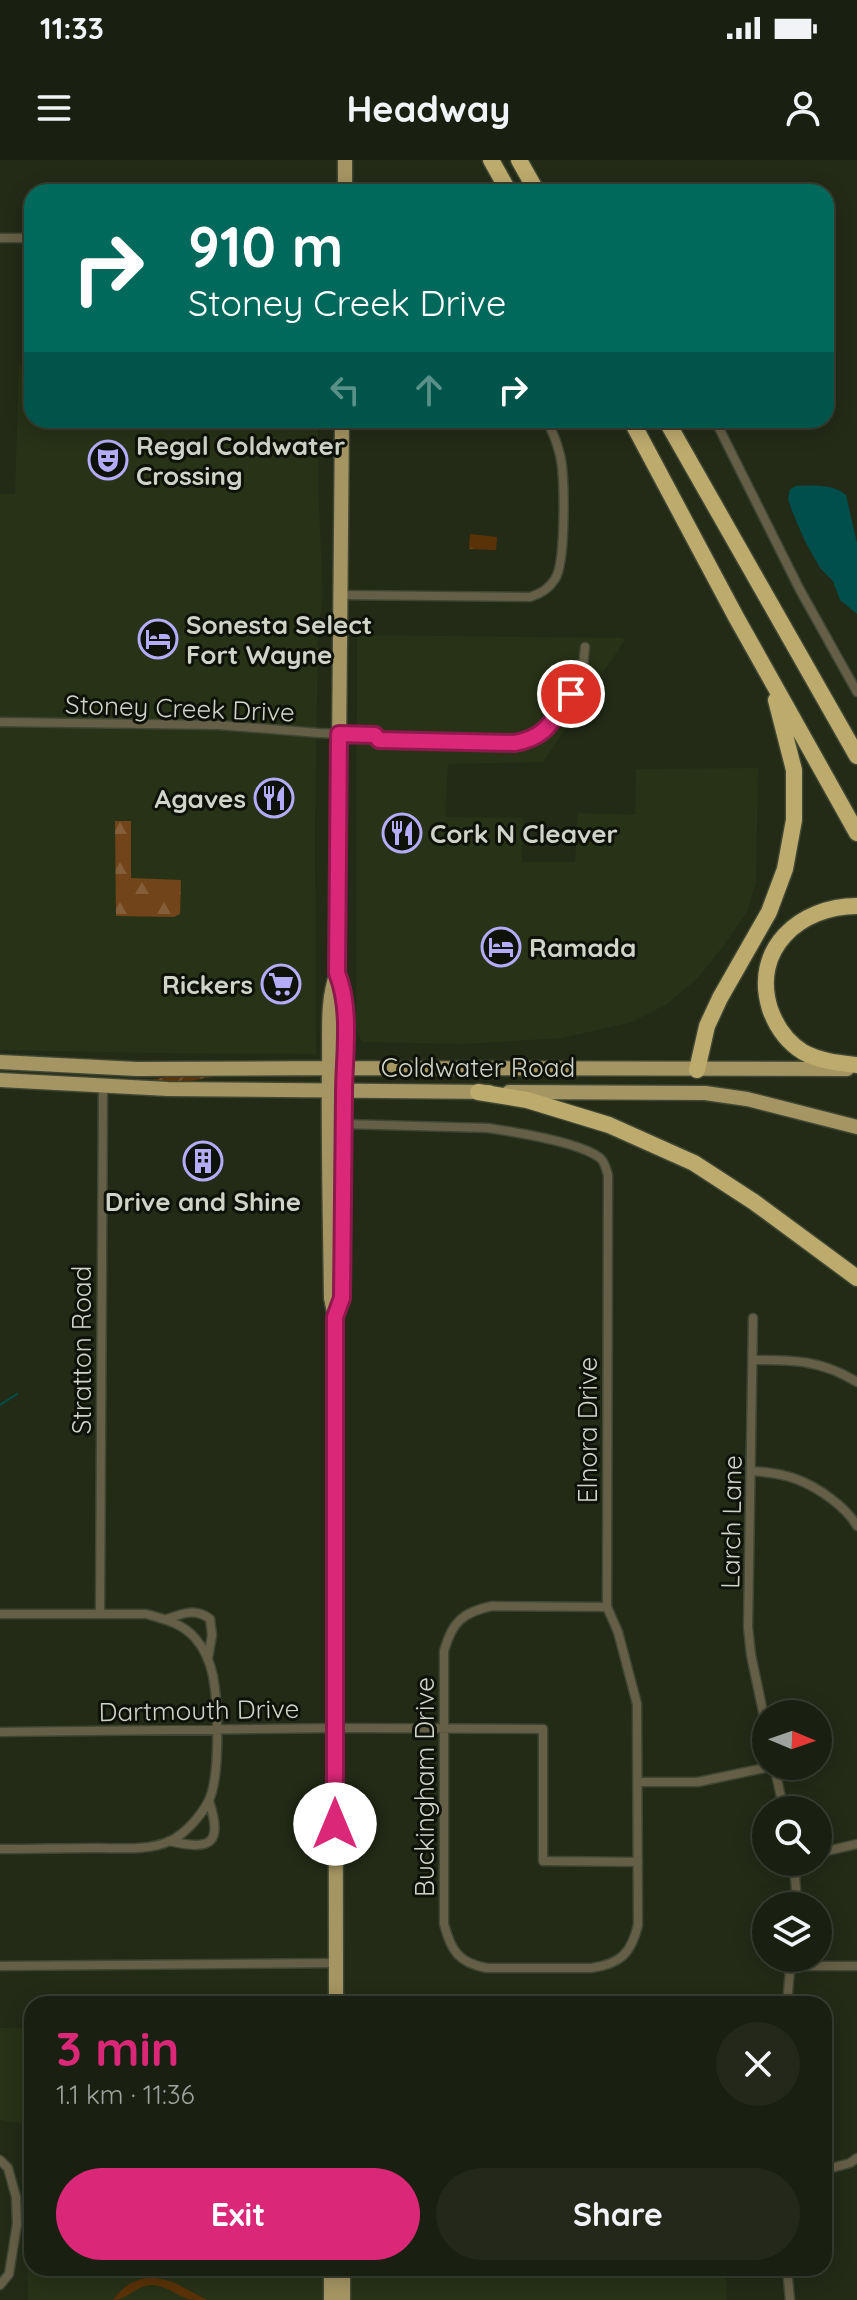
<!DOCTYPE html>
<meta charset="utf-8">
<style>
body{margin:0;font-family:Quicksand,sans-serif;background:#23281a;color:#f1f3f6;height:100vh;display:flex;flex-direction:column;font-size:30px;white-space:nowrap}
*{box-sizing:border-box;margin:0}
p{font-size:26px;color:#9fa39f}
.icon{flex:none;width:44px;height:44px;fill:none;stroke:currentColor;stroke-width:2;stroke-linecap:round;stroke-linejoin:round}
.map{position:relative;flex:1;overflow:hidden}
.drawer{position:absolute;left:24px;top:1836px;width:808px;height:280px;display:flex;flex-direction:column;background:#1a2011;border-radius:24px;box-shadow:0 4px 20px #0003,0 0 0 2px #383e31}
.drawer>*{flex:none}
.guide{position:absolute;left:24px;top:24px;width:810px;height:244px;border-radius:24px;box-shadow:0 4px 20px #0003,0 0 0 2px #383e31;background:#00695c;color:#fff;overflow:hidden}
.needle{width:52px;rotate:92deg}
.fabs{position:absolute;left:752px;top:1540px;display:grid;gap:16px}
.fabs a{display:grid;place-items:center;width:80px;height:80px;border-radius:50%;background:#1a2011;box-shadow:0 4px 20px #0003,0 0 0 2px #383e31;font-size:40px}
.pin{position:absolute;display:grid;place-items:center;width:68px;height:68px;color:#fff;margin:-34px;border:4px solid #fff;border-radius:50%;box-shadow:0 2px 8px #0007}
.me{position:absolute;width:88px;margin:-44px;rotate:0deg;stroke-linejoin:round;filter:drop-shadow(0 0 6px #0008)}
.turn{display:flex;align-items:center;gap:28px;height:168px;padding:0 32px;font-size:36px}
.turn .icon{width:104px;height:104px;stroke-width:2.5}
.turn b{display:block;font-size:56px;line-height:68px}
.lanes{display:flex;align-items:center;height:76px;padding:0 32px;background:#0003;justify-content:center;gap:40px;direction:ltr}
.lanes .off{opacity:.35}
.round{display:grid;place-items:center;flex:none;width:84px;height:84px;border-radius:42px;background:#23281a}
.headline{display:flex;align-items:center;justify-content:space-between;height:136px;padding:0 32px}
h1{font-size:48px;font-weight:700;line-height:60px;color:#db2777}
.cta{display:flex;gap:16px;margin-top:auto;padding:16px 32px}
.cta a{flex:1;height:92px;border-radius:48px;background:#db2777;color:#fff;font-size:32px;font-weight:700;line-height:92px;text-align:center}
.cta a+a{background:#23281a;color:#f1f3f6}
.status{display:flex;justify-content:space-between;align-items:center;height:56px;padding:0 40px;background:#1a2011;direction:ltr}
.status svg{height:22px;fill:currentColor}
header{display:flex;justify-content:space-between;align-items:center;height:104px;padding:0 32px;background:#1a2011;font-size:36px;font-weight:700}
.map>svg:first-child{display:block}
.built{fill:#283217}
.grass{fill:#5a3208}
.forest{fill:url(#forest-firs)}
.park{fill:url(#park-tufts)}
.garden{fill:url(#garden-furrows)}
.water{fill:#004f4c}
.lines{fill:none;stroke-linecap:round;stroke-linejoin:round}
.stream{stroke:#004f4c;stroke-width:2}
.minor-casing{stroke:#3f4633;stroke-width:11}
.primary-casing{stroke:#3f4633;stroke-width:17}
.motorway-casing{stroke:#3f4633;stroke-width:19}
.minor{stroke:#665f47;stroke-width:8}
.primary{stroke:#a59562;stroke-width:14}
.motorway{stroke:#bdab6d;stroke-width:16}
.route-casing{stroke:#8e194d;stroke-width:20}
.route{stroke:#db2777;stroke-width:14}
.labels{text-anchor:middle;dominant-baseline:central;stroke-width:6;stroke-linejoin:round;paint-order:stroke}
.poi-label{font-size:26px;font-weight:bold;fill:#cfd4c7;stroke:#0f1209;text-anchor:start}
.street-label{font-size:26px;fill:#cfd4c7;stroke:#0f1209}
</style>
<div class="status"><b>11:33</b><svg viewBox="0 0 49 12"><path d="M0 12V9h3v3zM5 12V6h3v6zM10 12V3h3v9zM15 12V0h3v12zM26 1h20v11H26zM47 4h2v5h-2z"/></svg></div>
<header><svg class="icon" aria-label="menu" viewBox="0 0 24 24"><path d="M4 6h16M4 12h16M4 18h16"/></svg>Headway<svg class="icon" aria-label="person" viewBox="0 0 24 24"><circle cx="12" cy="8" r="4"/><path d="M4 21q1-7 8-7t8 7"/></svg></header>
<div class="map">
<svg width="857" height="2140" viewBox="0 0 857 2140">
<defs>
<pattern id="forest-firs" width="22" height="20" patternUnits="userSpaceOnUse" patternTransform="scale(2)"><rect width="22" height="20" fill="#714419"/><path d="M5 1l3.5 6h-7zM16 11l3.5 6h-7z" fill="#845e39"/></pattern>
<pattern id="park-tufts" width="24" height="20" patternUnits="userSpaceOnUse" patternTransform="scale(2)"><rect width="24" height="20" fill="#5a3208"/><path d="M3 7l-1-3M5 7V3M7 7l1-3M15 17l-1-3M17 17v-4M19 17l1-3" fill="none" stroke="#714f2a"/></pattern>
<pattern id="garden-furrows" width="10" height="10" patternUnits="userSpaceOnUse" patternTransform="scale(2)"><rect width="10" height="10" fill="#5a3208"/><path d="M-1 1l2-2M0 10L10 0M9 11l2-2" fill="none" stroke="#714f2a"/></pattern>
</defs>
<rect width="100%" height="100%" fill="#232b17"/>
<path class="built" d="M19,205h13v55h286v65l5,111 -5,40 -3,191 1,227 -165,-1 -151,-3v-556h15z
M357,475l264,3 4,2 -82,122 -95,2 -3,53 78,1 -1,44h53l3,-49 57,2 1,-46 122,-1 -2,114 -9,30 -23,33 -26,33 -31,26 -35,18 -70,16 -98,6 -102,-2 -6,-14z
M0,1868h32v240h294v32h-298l-3,-176 -25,-4z
M350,2108h376l1,32h-377z"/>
<path class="grass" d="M622,2108h62c-22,12 -40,11 -62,0z
M152,2117l21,5 34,18c-6,0 -13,0 -19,-1 -12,-4 -21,-13 -35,-14 -17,0 -26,15 -40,15 10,-14 22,-21 39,-23z"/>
<path class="forest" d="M115,661h16v57l50,2 -1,34 -6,3 -58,-1z"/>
<path class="park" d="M470,374l27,3 -1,13 -27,-1z"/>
<path class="garden" d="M313,914v3l-90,-2 -44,8 -35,-2 34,-6z"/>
<path class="water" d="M796,326c15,-1 38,-2 50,9l11,48v71l-17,-14 -7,-19 -13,-13 -15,-27 -13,-30 -4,-12 2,-10z"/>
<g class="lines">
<path class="stream" d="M0,1245l17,-11"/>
<defs>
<path id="minor" d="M0,78h32
M715,260l85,170 57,102
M341,435l189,2c10,-3 19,-8 25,-18 11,-16 10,-104 5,-124 -3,-12 -7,-24 -14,-35
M0,562l218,3 101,8 56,2 4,5 136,3 21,-5 9,-8 37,-53 3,-30
M343,964l145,4c27,4 92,14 112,30 5,4 6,11 8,17l-1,432 11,25 19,72 1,221c-7,29 -18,39 -47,43h-104c-28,-5 -36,-17 -43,-44v-273c8,-29 19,-39 48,-45l115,1
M753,1158l-5,309 3,28 15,71
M753,1200c41,0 68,0 104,22
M752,1311c14,1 31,3 44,8 22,8 50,28 61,47
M100,1453l3,-527
M0,1454h146c18,5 36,9 49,24 9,10 15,24 18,38 5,27 8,102 -5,126 -8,15 -23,32 -38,39 -22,10 -49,7 -73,7 -32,0 -65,1 -97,1
M167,1459c16,-6 29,-11 43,0l2,16 -4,23
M0,1572l335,-4 208,1v132l95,1
M774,1606l10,44
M639,1622h59l76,-16
M169,1681c42,10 54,3 40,-40
M818,1693l39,-9
M794,1702l2,28 -1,16
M0,1806l335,-3
M790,1806h67
M787,1844l4,-46
M0,2000l8,8 8,29 1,27 -8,50 -9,11
M824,2010l26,-7 7,-5
M787,2108l3,32"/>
<path id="primary" d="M345,32v-32
M0,902l137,7 192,-1 518,1
M0,920l168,9 321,3
M509,932l196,1 42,6 110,28
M336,1155l6,-17 3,-288 -2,-22 -6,-15
M336,1844l-1,-687 -4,-19c-1,-78 -3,-156 -2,-234 1,-30 -3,-62 8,-91l5,-553
M331,2108v32
M343,2108v32"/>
<path id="motorway" d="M491,0l18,32
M519,0l18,32
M631,260l105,197 121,216
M666,260l191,336
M857,746c-57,0 -106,43 -87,103 6,17 17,33 33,43 16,9 36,11 54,13
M697,910l10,-44 13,-28 49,-86 16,-43 9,-49v-50l-18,-70
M478,932l49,8 82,25 85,38 60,39 103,76"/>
</defs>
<use href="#minor" class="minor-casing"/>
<use href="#primary" class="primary-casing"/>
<use href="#motorway" class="motorway-casing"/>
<use href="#minor" class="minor"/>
<use href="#primary" class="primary"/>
<use href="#motorway" class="motorway"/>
</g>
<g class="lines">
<defs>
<path id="route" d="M335,1664v-507l7,-19c1,-68 1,-135 2,-203 0,-39 8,-85 -7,-122l2,-239 36,1 4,5 136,3c33,-6 37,-23 56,-49"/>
</defs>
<use href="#route" class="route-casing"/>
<use href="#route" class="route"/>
</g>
<defs>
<symbol id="theatre-ring" viewBox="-11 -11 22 22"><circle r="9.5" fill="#0f1209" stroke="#b4acf9" stroke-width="1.5"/><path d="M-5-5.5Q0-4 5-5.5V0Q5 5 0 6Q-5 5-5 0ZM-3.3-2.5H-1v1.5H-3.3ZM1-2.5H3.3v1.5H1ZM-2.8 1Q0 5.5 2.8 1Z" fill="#b4acf9"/></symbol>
<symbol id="hotel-ring" viewBox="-11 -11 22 22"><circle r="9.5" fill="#0f1209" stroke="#b4acf9" stroke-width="1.5"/><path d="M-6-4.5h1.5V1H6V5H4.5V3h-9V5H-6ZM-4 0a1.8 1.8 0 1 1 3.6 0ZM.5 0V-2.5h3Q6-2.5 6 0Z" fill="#b4acf9"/></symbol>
<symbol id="restaurant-ring" viewBox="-11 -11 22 22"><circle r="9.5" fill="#0f1209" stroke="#b4acf9" stroke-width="1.5"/><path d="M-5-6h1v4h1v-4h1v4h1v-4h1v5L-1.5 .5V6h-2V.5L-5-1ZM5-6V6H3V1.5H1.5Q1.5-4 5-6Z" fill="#b4acf9"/></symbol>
<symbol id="supermarket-ring" viewBox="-11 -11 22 22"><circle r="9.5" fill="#0f1209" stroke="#b4acf9" stroke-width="1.5"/><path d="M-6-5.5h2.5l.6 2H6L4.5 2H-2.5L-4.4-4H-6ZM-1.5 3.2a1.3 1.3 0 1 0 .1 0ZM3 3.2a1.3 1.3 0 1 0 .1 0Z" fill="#b4acf9"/></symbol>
<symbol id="building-ring" viewBox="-11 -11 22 22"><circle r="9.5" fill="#0f1209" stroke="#b4acf9" stroke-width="1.5"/><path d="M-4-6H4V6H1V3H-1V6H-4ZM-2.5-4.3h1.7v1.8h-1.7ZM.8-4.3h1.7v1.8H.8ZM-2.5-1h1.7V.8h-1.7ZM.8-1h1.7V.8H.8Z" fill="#b4acf9"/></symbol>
</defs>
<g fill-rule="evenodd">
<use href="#theatre-ring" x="86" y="278" width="44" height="44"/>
<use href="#hotel-ring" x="136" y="457" width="44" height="44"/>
<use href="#restaurant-ring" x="252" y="616" width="44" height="44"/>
<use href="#restaurant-ring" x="380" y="651" width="44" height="44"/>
<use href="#hotel-ring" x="479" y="765" width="44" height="44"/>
<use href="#supermarket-ring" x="259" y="802" width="44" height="44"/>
<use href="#building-ring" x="181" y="979" width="44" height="44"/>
</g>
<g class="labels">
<g class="poi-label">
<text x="136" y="285">Regal Coldwater<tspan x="136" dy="30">Crossing</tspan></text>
<text x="186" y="464">Sonesta Select<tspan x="186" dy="30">Fort Wayne</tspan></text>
<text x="246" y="638" text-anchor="end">Agaves</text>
<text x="430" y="673">Cork N Cleaver</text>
<text x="529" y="787">Ramada</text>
<text x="253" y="824" text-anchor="end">Rickers</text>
<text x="203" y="1041" text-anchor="middle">Drive and Shine</text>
</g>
<g class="street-label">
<text transform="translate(180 548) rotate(2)">Stoney Creek Drive</text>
<text x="478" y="907">Coldwater Road</text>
<text transform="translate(81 1190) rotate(-90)">Stratton Road</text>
<text transform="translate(587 1270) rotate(-90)">Elnora Drive</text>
<text transform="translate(731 1362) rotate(-89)">Larch Lane</text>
<text transform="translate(199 1550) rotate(-1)">Dartmouth Drive</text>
<text transform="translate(424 1627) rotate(-90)">Buckingham Drive</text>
</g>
</g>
</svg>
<div class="fabs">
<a><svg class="needle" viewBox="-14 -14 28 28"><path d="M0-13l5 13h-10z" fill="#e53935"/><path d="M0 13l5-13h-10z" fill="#9fa39f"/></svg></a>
<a><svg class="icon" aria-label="search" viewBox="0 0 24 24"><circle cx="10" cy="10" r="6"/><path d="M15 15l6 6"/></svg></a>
<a><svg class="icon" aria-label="layers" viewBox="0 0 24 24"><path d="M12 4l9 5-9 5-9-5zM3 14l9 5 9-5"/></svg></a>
</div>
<div class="pin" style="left:571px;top:534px;background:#d93025"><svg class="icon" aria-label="arrive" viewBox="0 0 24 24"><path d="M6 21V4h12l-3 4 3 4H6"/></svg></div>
<svg class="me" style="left:335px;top:1664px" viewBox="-20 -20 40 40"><circle r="19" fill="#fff"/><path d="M0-13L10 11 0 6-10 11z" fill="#db2777"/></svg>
<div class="guide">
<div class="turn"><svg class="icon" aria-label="right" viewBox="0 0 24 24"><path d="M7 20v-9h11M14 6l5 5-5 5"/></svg><div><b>910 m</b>Stoney Creek Drive</div></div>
<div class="lanes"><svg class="icon off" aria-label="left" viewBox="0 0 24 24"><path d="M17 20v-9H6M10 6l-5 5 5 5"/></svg><svg class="icon off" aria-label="ahead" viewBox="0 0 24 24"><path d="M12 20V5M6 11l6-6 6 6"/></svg><svg class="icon" aria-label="right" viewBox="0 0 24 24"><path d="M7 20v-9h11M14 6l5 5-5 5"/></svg></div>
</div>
<section class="drawer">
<div class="headline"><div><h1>3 min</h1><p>1.1 km · 11:36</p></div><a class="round"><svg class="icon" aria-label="close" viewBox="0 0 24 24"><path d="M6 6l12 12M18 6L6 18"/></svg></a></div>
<div class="cta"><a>Exit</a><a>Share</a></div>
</section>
</div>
